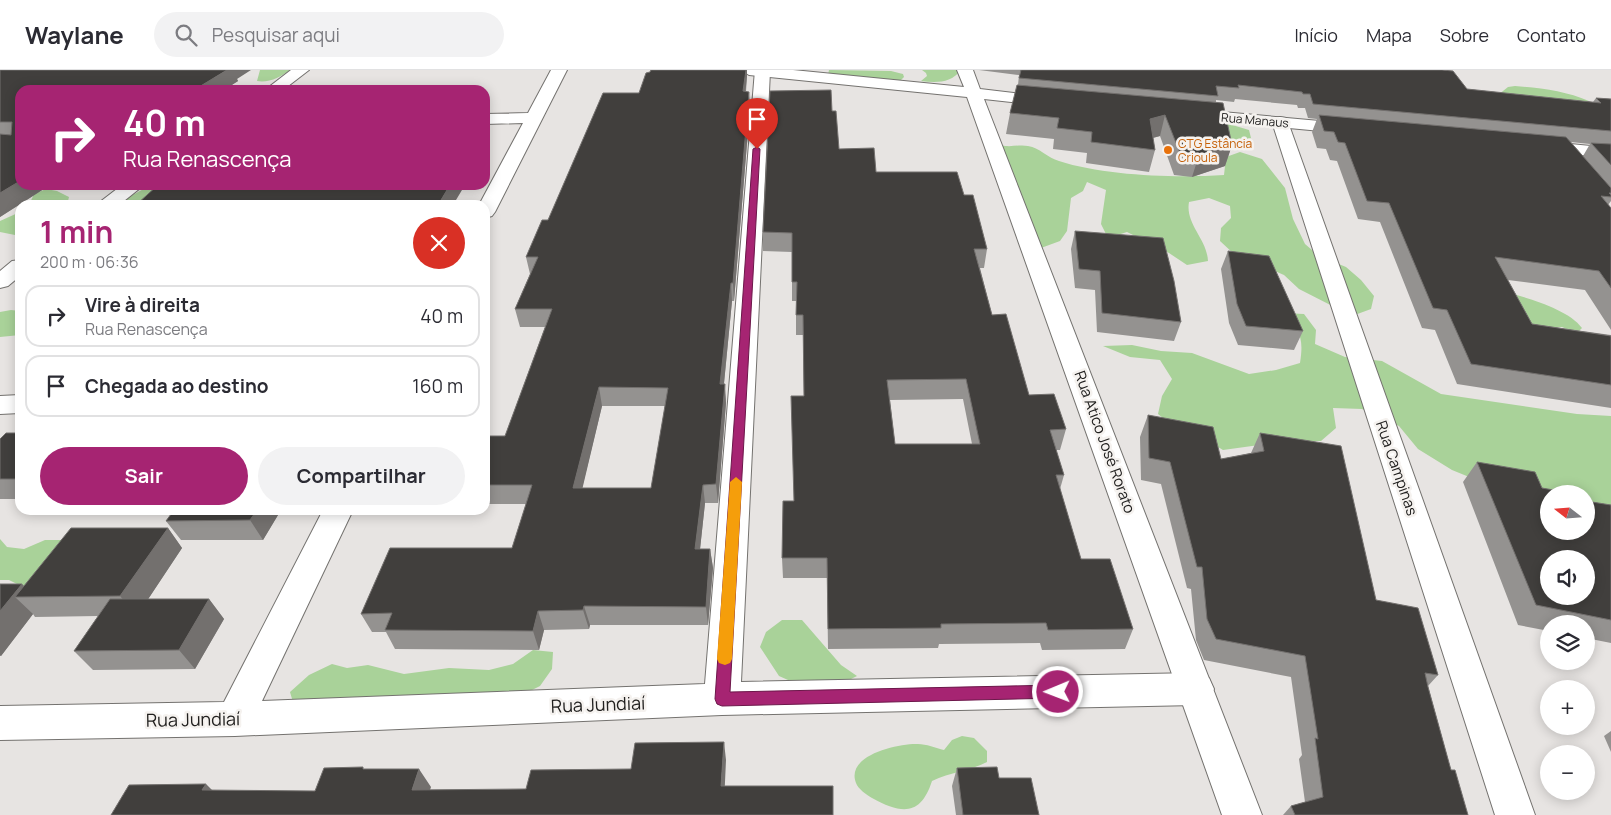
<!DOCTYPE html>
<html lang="pt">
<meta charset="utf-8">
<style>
body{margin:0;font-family:Manrope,sans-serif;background:#f2f2f3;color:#2b2b33;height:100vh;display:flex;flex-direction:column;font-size:19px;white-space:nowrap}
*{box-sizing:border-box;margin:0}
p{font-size:16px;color:#7c7c81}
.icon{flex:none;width:28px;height:28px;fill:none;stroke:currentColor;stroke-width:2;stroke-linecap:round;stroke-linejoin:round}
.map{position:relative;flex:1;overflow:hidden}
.sheet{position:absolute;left:15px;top:130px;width:475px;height:315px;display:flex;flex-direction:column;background:#fff;border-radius:15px;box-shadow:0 2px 12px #0003}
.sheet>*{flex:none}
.hud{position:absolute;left:15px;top:15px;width:475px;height:105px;border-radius:15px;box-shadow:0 2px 12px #0003;background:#a62472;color:#fff;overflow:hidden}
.needle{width:32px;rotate:287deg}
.controls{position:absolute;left:1540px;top:415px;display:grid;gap:10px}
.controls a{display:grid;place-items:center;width:55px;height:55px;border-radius:50%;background:#fff;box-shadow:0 2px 12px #0003;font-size:25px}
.pin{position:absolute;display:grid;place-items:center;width:42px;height:42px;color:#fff;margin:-51px -21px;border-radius:50% 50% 50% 0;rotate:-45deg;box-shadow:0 0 5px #0007}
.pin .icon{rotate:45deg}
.me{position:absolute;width:55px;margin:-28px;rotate:269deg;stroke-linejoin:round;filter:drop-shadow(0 0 4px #0008)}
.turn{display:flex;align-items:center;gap:18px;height:105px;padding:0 25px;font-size:22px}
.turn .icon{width:65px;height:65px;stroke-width:2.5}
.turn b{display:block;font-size:35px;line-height:42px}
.round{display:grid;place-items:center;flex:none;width:52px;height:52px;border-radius:26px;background:#f2f2f3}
.head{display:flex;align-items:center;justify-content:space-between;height:85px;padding:0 25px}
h1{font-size:30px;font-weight:700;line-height:38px;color:#a62472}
.primary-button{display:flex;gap:10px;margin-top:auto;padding:10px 25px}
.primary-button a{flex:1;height:58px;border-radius:30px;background:#a62472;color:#fff;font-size:20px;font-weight:700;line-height:58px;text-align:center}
.primary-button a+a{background:#f2f2f3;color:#2b2b33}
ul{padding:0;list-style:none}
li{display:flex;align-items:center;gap:15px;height:62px;margin:0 10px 8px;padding:0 15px;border:2px solid #e1e1e2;border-radius:15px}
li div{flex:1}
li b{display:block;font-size:19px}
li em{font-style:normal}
header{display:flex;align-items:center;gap:30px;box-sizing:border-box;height:70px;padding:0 25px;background:#fff;border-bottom:1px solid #e1e1e2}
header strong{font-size:24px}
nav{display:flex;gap:28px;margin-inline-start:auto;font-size:18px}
.search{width:350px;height:45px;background:#f2f2f3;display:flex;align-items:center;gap:12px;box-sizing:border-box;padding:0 18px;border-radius:28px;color:#7c7c81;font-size:19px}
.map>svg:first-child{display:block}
.green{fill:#a9d299}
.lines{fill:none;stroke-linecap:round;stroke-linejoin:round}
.minor-casing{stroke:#74726f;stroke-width:2}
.tertiary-casing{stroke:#74726f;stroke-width:2}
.minor{fill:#fff;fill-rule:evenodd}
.tertiary{fill:#fff;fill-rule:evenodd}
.wall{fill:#949290;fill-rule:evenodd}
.shaded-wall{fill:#73706e}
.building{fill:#413f3d;stroke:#73706e;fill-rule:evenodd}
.route{fill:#a62472;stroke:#6c174a}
.slow{fill:#f59e0b}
.food-dot{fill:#e8710a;stroke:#f5f2ef;stroke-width:2}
.labels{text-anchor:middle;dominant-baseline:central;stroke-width:5;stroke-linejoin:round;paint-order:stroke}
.far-street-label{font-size:12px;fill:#21201f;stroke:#f5f2ef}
.far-food-label{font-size:12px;fill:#c56008;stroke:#f5f2ef;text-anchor:start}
.street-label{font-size:15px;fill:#21201f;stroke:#f5f2ef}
.near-street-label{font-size:18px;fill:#21201f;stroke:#f5f2ef}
</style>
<header>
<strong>Waylane</strong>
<div class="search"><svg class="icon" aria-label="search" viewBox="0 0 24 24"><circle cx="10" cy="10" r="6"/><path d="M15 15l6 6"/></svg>Pesquisar aqui</div>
<nav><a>Início</a><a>Mapa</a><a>Sobre</a><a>Contato</a></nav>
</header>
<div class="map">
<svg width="1611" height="745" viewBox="0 0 1611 745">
<rect width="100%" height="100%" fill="#e7e4e2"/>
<path class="green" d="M260,0h30c-9,7 -21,13 -33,11z
M829,0l62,1 12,3 1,3 -4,4h-9l-63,-6z
M922,0h39c-10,13 -24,13 -40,11l6,-5 -1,-3z
M1515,16c26,2 51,5 74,15l2,3 -93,-9 10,-8z
M1195,50l34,4 20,6 2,8c-23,8 -39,-5 -56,-18z
M1001,75c9,3 18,-1 27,1 12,2 20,12 31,15 46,15 117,17 165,14l2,-18 14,-5 22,7 23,29 8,31 12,25 14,12 27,11 15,13 13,16 -3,13 -19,7 -53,-27 -15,-14 -50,-21 -14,-13 1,-13 10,-10 -1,-12 -21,-8 -20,4c-4,22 18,37 19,59l-21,4 -18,-12 -42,-21 -19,6 -7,-14 5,-34 -19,-8 -4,9 -12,7 -4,33 -7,10 -19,7z
M151,115h15l-22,20h-30z
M46,119l11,2 12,6 -2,8h-38l5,-11z
M20,142v22l-5,1 -15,-3v-11z
M1513,224c21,6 57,17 69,34l-5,5 -15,-6 -12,1 -3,12 -34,-27z
M11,240l9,1v24l-20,2v-25z
M1283,243l21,1 12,16 -1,14 30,13 37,4 59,33 136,20 34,2v101l-25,-5v-18l-85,-4 -49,-20 -34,-21 -19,-23 -37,-17 -29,-1 3,20 -15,13h-33l-65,9 -10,-6 -32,-11 -23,-19 4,-18 10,-17 -12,-19 -30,-3 -27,-11 29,-1 29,6 31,2 57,21 27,-4 24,-7c4,-26 0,-32 -17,-50z
M0,469l7,8 17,2 21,-9h19l-31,52 -24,-12h-9z
M782,550h20l39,45 16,11 -20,10 -40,-2 -18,-8 -19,-29 6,-15z
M533,580l20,2 -1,17 -12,17 -22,11h-66l-20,-3 -137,15 -5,-17 19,-17 23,-11 15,4 21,-3 36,9 45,-6 40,2 24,-6z
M962,666l12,2 13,13v11c-17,9 -37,10 -55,19 -11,34 -29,34 -60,17 -5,-3 -14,-9 -16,-15 -11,-28 43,-40 62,-39 8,0 18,4 26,6l8,-10z"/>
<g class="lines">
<defs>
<path id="minor" d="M291,0h18l-26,20h-18z
M551,0h16l-72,142 -3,4 -7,2v-13h-6l44,-82 -38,1v-10l43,-1z
M755,0l15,1 -29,611 455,-9 13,5 5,11 -5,11 -13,5 -474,10 -487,21 -235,4v-34l224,-4 99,-192h30l-91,191 443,-17z
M1280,47l6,1 2,4 247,693h-40l-223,-693 2,-4z
M122,115h22l-25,20h-23z
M20,190v16l-12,10 -8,2v-17l12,-10z
M20,325v18l-20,1v-18z"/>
<path id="tertiary" d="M741,0h52l171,17 -7,-17h16l7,19 75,9 2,3 -2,3 -6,2 -65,-7 278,716h-40l-255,-718 -218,-22z
M1189,39l164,15 6,1 3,4 -3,4 -6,1 -170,-16 -2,-4 2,-4z
M1540,71l71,7v10l-77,-8 -3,-4 3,-4z"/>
</defs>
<use href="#minor" class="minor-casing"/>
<use href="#tertiary" class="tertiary-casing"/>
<use href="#minor" class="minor"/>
<use href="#tertiary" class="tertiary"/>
</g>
<path class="wall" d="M0,0l237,9 1,2 -14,9h-204v95h58l-2,1 -26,-1 -50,32z
M651,0h96v6l-1,16 4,15 -16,194h-2l-8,83 2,19 -8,100h-13l-5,46h10l3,19 -5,57h-118l-1,4 -45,1 -5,20 -144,-1 -9,-17h-14l-11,-18 151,-66 14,-44h-41v-68h20l40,-109h-25l-5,-18 15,-35 -4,-17 22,-37 91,-127zM602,336h63l-14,82h-69z
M979,0h463l25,19 126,13 3,-4 15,1v102l-3,4 3,3v122l-26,-40 -77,-10 24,44 79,11v73l-154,-24 -22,-54 -13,-2 -42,-106 -22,-3 -21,-58 -7,-1 -4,-11 -9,-1 -5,-16 5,-13 -9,-1 -3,-10h-7l-1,-3 -62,-6 -1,3 -18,-2v2l16,43 -7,21 -33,11 -18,-2 -14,-39 -7,2 2,12 -6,22 -63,-9 1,-10 -34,-4 1,-10 -48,-5 4,-21 8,-28 1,-10zM1571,72l19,2 -7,12z
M832,41l7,38 37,23 88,23 23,54 -3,19h-4l12,47 37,80 37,34 -6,21h-4l8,25 -4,14 21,70 52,70 -8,20 -83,1 -2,-7 -101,1 -1,4 -110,1 -1,-71h-44l-1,-20 12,-57 10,-105 -1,-61h-7v-34h-4v-49l-29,-1v-19zM963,329l9,45h-77l-5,-44z
M1075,161l106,91 -7,19 -77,-9 -2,-42 -20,-2 -4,-39z
M1228,181l75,80 -9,19 -56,-5 -9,-22 -8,-54z
M1148,345l73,44 30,-6 9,-20 116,167 62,75 -10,11 23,84 17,45h-185l8,-9 14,-4 -6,-43 3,-4 -11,-78 -87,-17 -8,-20 -5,-51 -4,-1 -26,-104 -20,-4 -1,-43z
M20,363v66h-20v-60z
M1477,392l65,26 50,14 19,3v138l-25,-5v-14h-37v7l-31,-6 -55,-143z
M174,440h107l-18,30h-82l-15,-19z
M168,458l14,20 -34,51h61l15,20 -29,50 -102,1 -19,-19 24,-35 -63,1 -2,-3 -32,42h-1v-72h22l2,2z
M1611,661v21l-7,-16z
M957,698l42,10 40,37h-83l-4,-29z"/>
<path class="shaded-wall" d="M227,0h24l-14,9 1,2 -14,9h-30z
M746,0h1v6l-3,30 -1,-15z
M749,22l1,15 -16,194 -1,-18z
M1165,45l-5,21 -16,4 6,-21z
M1232,75l-7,21 -33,11 7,-22z
M20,111v4h30l-50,32v-24z
M450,115h15l-12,20h-15z
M731,213l1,18 -10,102 -2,-19z
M725,314l1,19 -8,100 -2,-19z
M599,317l3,19 -24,101 -5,-19z
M703,415l2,18 -7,65 -3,-19z
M257,440h24l-18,30 -13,-20z
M168,458l14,20 -45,68 -17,-20z
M710,479l3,19 -5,57 -2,-18z
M22,514l13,13h-20l18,17 -32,42 -1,-1v-44z
M209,529l15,20 -29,50 -16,-19z
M584,536l6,19 -1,4 -6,-19z
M538,541l6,19 -5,20 -6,-19z
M724,672l2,18 -2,44 -3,-18z
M419,699l12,18 -7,21 -12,-18z
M206,714l17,17 -21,-11z"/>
<path class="building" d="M0,0h227l-33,20h-174v91l-20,12v-59l11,1 1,-13h-12z
M651,0h95l-3,21 6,1 -16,191h-2l-11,101h5l-9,100 -13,1 -8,64h15l-4,58 -122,-1 -1,4 -45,1 -5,20 -148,-1 7,-17 -31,1 29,-66h122l20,-63h-47v-49h20l47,-127h-37l23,-52h-12l16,-37h6l55,-127h36l7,-20 4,-1zM599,317l69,1 -17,100h-78z
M1021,0h421l11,1 14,18 134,14 -5,-5 15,1v32l-298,-27 -3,-10h-7l-1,-2 -64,-7 1,3 -23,-2 2,10 -199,-18z
M1017,15l206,18 9,42 -33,10 -19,-2 -15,-38 -15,4 5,31 -64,-8 1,-10 -35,-4 2,-10 -49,-5z
M831,20l1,21h4l3,38 35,-1 2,24h81l7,23h9l14,54h-13l18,66 14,-1 23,81 25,-1 12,35 -16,1 14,45h-8l25,84h29l23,70 -85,1 -2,-7 -105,1v4l-113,1 -1,-71h-45l1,-57h11l-3,-105h13l-1,-81h-7l1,-33h-5v-49l-29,-1 7,-141zM966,309l14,65h-85l-8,-64z
M1319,45l247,22 45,51v5h-2l2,2v2l-10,-1 10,12v80l-12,-17 -104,-14 37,67 79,12v49l-140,-21 -24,-54 -14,-2 -44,-105 -22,-2 -22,-58 -7,-1 -4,-10 -10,-1z
M1591,73l20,1v21z
M158,115h292l-12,20h-302z
M1075,161l88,7 11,43 7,41 -79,-9 -2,-42 -21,-2z
M1228,181l41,5 34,75 -57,-5 -9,-22z
M1148,345l65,12 8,32 43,-8 -4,-18 81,13 35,154 42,8 20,67 -13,-2 3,14 23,83h4l13,45h-173l-4,-9 32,-9 -8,-59 3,1 -13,-83 -89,-17 -9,-20 -5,-52h-5l-27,-105 -21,-4z
M6,363h14v46h-20v-40z
M1477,392l58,10 7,16 34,6h-27v37h37v-36l3,1 3,6 19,3v115l-75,-15zM1549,489h37v37h-37z
M174,440h83l-7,10 -84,1z
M71,458h97l-48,68 -105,1z
M0,514h22l-22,27z
M110,529h99l-30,51 -105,1z
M724,672l-3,44h112v29h-722l18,-30 77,-1 -4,6 113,1 9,-23 39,-1v2h56l-7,21 114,-1 5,-19 100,-1 4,-26z
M997,697l2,11h32l8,37h-76l-6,-47z"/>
<path class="route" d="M757,77l3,2 -30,543 328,-7 5,2 2,5 -2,4 -5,2 -336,8 -5,-2 -2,-5 38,-550z"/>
<path class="slow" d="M736,407l6,5 -10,177 -2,4 -5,2 -6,-2 -2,-4 13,-177z"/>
<circle class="food-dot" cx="1168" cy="80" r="5"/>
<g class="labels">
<g class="far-street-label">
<text transform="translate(1255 50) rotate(5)">Rua Manaus</text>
</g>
<g class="far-food-label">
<text x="1178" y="73">CTG Estância<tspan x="1178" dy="14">Crioula</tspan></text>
</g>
<g class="street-label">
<text transform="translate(1105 372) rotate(70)">Rua Atico José Rorato</text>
<text transform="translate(1397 398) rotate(71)">Rua Campinas</text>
</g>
<g class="near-street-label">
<text transform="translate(598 634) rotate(-2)">Rua Jundiaí</text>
<text transform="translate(193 649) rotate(-1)">Rua Jundiaí</text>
</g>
</g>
</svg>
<div class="controls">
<a><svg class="needle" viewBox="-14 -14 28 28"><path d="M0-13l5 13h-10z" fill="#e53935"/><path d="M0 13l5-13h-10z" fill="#7c7c81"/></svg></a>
<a><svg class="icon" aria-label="sound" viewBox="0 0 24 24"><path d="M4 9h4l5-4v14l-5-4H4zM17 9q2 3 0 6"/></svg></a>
<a><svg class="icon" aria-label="layers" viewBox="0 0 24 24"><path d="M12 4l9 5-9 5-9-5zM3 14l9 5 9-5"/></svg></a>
<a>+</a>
<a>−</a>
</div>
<div class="pin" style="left:757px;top:79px;background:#d93025"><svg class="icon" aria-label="arrive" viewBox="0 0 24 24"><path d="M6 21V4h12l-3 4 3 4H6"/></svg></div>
<svg class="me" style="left:1058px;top:622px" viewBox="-20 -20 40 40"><circle r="17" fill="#a62472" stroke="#fff" stroke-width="3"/><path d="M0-11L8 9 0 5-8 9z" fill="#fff"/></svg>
<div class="hud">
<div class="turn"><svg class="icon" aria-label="right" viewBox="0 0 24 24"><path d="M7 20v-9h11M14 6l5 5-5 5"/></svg><div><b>40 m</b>Rua Renascença</div></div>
</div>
<section class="sheet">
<div class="head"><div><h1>1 min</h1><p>200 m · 06:36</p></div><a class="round" style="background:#d93025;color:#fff"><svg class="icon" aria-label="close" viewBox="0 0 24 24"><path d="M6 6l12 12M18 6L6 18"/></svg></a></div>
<ul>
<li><svg class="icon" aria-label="right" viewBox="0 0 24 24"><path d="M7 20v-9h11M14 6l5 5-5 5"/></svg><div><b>Vire à direita</b><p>Rua Renascença</p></div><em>40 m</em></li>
<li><svg class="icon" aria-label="arrive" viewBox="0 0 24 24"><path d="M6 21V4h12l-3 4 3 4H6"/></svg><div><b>Chegada ao destino</b></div><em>160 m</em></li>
</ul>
<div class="primary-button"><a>Sair</a><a>Compartilhar</a></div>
</section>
</div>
